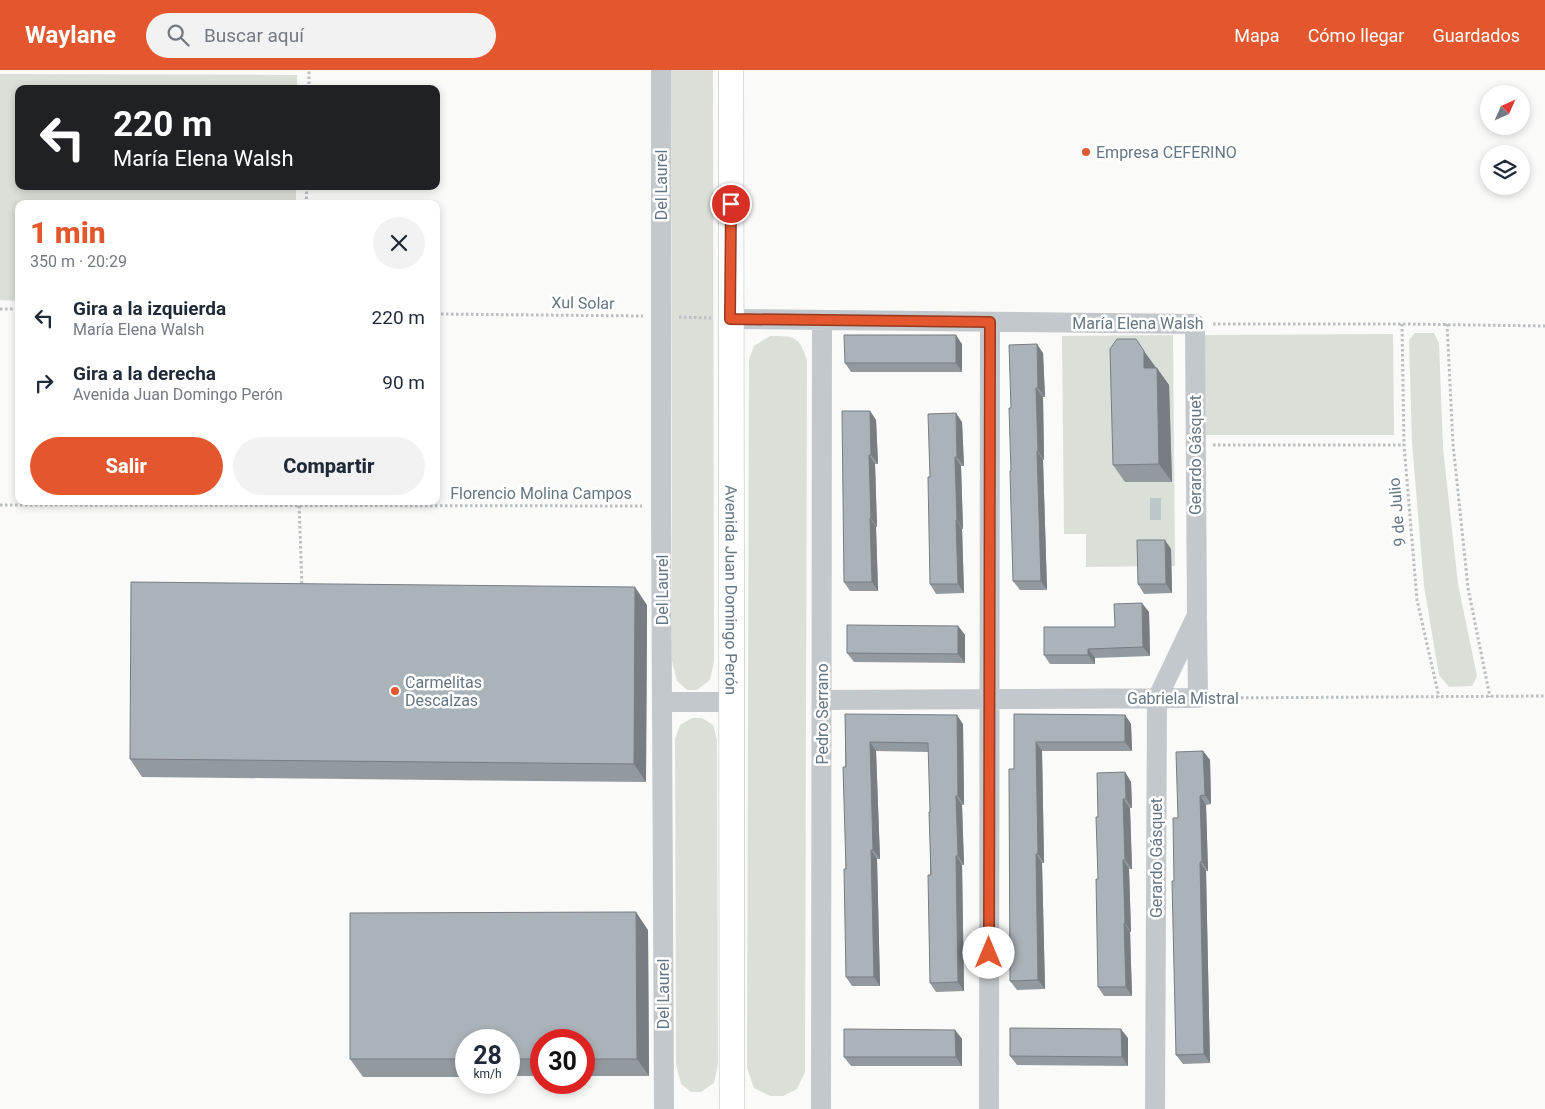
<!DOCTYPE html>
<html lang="es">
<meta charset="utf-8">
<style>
body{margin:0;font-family:Roboto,sans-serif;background:#f2f2f3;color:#1f2937;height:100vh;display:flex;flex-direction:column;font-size:19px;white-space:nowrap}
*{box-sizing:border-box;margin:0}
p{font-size:16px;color:#747a83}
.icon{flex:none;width:28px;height:28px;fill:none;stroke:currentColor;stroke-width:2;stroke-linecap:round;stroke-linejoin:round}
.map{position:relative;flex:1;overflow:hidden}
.details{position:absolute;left:15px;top:130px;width:425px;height:305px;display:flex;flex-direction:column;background:#fff;border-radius:10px;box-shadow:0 2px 8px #0003}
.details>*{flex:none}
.guide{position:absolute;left:15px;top:15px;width:425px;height:105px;border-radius:10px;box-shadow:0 2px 8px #0003;background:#202124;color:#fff;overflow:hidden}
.needle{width:32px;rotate:45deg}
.controls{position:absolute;left:1480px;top:15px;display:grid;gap:10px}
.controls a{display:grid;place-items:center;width:50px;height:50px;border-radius:50%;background:#fff;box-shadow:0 2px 8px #0003;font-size:25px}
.speed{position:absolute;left:455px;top:959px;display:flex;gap:10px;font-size:25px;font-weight:700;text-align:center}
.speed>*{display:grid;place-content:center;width:65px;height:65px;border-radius:50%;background:#fff;box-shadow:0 2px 8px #0003;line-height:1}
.speed small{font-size:12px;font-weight:400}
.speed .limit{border:8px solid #d22;background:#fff;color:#111}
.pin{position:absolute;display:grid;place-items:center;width:42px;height:42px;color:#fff;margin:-21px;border:2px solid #fff;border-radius:50%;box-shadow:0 1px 5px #0007}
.me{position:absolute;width:55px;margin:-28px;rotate:0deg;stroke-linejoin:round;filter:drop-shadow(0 0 4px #0008)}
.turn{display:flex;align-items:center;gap:18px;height:105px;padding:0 15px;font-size:22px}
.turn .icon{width:65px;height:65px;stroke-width:2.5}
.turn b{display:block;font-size:35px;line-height:42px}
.round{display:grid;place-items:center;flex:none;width:52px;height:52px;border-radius:26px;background:#f2f2f3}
.summary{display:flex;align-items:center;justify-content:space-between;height:85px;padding:0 15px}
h1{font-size:30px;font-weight:800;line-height:38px;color:#e4572e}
.button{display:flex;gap:10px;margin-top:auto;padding:10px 15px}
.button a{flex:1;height:58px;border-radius:30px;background:#e4572e;color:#fff;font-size:20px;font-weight:800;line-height:58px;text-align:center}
.button a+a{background:#f2f2f3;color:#1f2937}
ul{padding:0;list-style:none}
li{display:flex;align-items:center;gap:15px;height:65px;padding:0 15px}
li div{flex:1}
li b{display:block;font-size:19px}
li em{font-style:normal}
header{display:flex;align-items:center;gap:30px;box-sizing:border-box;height:70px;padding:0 25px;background:#e4572e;color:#fff}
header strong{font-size:24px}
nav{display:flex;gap:28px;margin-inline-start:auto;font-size:18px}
.search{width:350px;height:45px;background:#f2f2f3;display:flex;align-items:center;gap:12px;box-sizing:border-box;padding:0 18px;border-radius:28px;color:#747a83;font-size:19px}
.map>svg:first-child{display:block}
.green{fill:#dadfd7}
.water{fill:#bbc7cb}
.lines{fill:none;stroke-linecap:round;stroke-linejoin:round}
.major-casing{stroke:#b5babe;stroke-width:26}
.path{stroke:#bbbfc2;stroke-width:3;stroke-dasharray:2.5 2.5;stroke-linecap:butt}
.minor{stroke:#c3c8cc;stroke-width:20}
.major{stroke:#fff;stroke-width:25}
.wall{fill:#929a9f}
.shaded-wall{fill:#777d82}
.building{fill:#aab3b9;stroke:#777d82}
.route-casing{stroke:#94391e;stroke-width:12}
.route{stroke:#e4572e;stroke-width:9}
.poi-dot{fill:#e4572e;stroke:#fff;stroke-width:2}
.labels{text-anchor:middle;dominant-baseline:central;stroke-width:5;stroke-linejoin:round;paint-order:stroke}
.poi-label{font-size:16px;fill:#657683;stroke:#fff;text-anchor:start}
.street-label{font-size:16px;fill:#657683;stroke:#fff}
</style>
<header>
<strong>Waylane</strong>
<div class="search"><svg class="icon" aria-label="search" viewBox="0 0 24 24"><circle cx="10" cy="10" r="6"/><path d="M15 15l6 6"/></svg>Buscar aquí</div>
<nav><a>Mapa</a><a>Cómo llegar</a><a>Guardados</a></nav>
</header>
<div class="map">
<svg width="1545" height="1039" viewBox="0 0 1545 1039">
<rect width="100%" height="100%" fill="#fafaf8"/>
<path class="green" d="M671,0h42l1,591 -4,19 -13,10h-10l-10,-9 -5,-20z
M0,4l297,1v14h-278v97h277v18h-277v97l-19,-1z
M1415,263h19l5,10 4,105 15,136 19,92 -5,10 -23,1 -10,-12 -15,-89 -12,-144 -3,-102z
M1393,264l1,101h-189l-1,-100z
M1173,265l2,231 -89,1v-33h-22l-2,-198z
M770,266c24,0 30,0 37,25l-2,711 -8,17 -14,7h-13l-16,-8 -7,-20 2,-708 5,-14z
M692,648h10l11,7 4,15 1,324 -4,19 -13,9h-10l-10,-8 -5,-20 -1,-325 5,-14z"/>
<path class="water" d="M1150,428h11v22h-11z"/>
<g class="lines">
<defs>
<g id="major">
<path id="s1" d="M731,0l1,1039"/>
</g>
</defs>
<use href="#major" class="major-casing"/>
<path class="path" d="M309,19v-19
M306,134l1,-18
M0,239h19
M436,244l207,2
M679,247l32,1
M1213,254h189l143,2
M1402,254l2,121 13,155 22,97
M1447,254l6,120 15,144 22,109
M1213,375h191
M299,431l3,87
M0,435l642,1
M1216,628l329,-2"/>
<path class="minor" d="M661,0v436l3,603
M730,249l465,5 2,291 -40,84 -2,410
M822,630l376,-2 -1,-79
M662,632h69
M821,1039l1,-789
M989,1039l1,-787"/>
<use href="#major" class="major"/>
</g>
<path class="wall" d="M962,274v28h-111l-6,-9z
M1043,283l2,44h-2l1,63h-1l4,130h-27l-7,-9 -2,-110v-63z
M1156,298l13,17 3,97h-47l-12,-17z
M870,341l6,9 2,44h-3l2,63h-1l2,64h-28l-6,-9z
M962,352l2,44h-3l2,63h-1l2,64 -28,1 -6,-10v-107z
M1171,479l1,44 -28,1 -6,-10z
M647,535l-1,177 -504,-5 -12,-18z
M1149,542l1,44 -55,2v6h-45l-6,-9 71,-28z
M958,556l7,9v28l-111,-1 -7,-9z
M845,644l118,10 1,81h-2l2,60h-2l2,126 -28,1 -6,-9v-171l-1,-60 -53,-1 4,108h-3l3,127h-28l-6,-9z
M1014,644l111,1 6,9 1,27h-90l2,112h-2l3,126 -28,1 -7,-9 4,-212z
M1203,681l7,9 1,44 -5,1 2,66h-2l4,192 -27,1 -7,-9 -2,-174 4,-63z
M1125,702l6,10 1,26h-2l2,61h-3l2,63h-1l2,64h-28l-6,-9v-170z
M648,860l1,146h-65v-36h-43v36h-32v-36h-43v37h-103l-13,-18z
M955,960l7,9v27h-111l-7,-9z
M1128,968v28l-111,-1 -7,-9z"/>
<path class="shaded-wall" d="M956,265l6,9v28l-6,-9z
M1037,274l6,9 2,44 -7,-9z
M1144,281l13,18 -13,-1z
M1157,298l12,17 3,97 -13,-18z
M1036,318l7,9 1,63 -6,-9z
M870,341l6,9 2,44 -7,-9z
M956,343l6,9 2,44 -7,-9z
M1037,381l6,9 4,130 -6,-9z
M869,385l6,9 2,63 -6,-9z
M955,387l6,9 2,63 -6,-9z
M870,448l6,9 2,64 -6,-9z
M956,450l6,9 2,64 -6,-9z
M1165,470l6,9 1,44 -6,-9z
M635,517l12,18 -1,177 -12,-18z
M1142,533l7,9 1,44 -7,-9z
M958,556l7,9v28l-7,-9z
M1088,579l7,9v6l-7,-9z
M957,645l6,9 1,81 -6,-9z
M1125,645l6,9 1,27 -7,-9z
M870,672l6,9 4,108 -7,-9z
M1036,672l6,9 2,112 -6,-9z
M1203,681l7,9 1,44 -6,-9z
M1125,702l6,10 1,26 -6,-9z
M956,726l6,9 2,60 -6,-9z
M1200,726l6,9 2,66 -6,-9z
M1123,729l7,9 2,61 -7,-9z
M871,780l6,9 3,127 -6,-9z
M1036,784l6,9 3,126 -7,-9z
M956,786l6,9 2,126 -6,-9z
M1123,790l6,9 2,63 -6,-9z
M1200,792l6,9 4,192 -6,-9z
M636,842l12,18 1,146 -12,-17z
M1124,853l6,9 2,64 -6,-9z
M1121,959l7,9v28l-6,-9z
M955,960l7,9v27l-6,-9z"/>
<path class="building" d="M844,265h112v28h-111z
M1117,269h19l8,12v17h13l2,96 -46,1 -3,-116z
M1037,274l1,44h-2l2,63h-1l4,130h-28l-3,-110h1l-2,-63h2l-2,-63z
M842,341h28l1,44h-2l2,63h-1l2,64h-28z
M956,343l1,44h-2l2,63h-1l2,64h-28l-2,-107h2l-2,-63z
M1137,470h28l1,44h-28z
M131,512l504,5 -1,177 -504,-5z
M1142,533l1,44 -55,2v6h-44v-28h71l-1,-23z
M847,555l111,1v28l-111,-1z
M845,644l112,1 1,81h-2l2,60h-2l2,126 -28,1 -2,-108h3l-2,-63h1l-2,-69 -58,-1 3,108h-2l3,127h-28l-2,-108h2l-3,-102h3z
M1014,644l111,1v27h-89l2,112h-2l2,126 -28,1 -1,-212h5z
M1203,681l2,44 -5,1 2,66h-2l4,192 -28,1 -4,-174h2l-1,-63h5l-2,-66z
M1125,702l1,27h-3l2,61h-2l2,63h-1l2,64h-28l-2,-108h2l-2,-62h2l-1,-44z
M636,842l1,147h-53v-19h-43v19h-32v-19h-43v19h-116v-146z
M1010,958l111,1 1,28 -112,-1z
M844,959l111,1 1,27h-112z"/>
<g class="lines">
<defs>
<path id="route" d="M731,134l-1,115 260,3 -1,631"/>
</defs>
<use href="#route" class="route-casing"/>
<use href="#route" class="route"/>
</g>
<g class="poi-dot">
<circle cx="1086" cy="82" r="5"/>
<circle cx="395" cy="621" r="5"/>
</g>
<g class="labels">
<g class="poi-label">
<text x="1096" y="82">Empresa CEFERINO</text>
<text x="405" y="612">Carmelitas<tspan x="405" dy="18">Descalzas</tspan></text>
</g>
<g class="street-label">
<text transform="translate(661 115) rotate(-90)">Del Laurel</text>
<text transform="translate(583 233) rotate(1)">Xul Solar</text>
<text x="1138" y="253">María Elena Walsh</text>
<text transform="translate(1195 385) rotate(-90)">Gerardo Gásquet</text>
<text x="541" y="423">Florencio Molina Campos</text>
<text transform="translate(1397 442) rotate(-95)">9 de Julio</text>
<text stroke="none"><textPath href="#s1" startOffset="520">Avenida Juan Domingo Perón</textPath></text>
<text transform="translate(662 520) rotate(-90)">Del Laurel</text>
<text x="1183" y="628">Gabriela Mistral</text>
<text transform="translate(822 644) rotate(-90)">Pedro Serrano</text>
<text transform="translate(1156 788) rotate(-90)">Gerardo Gásquet</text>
<text transform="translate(663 924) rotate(-90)">Del Laurel</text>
</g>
</g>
</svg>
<div class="controls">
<a><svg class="needle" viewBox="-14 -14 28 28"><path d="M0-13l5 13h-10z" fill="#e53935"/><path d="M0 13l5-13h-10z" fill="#747a83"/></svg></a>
<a><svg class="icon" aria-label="layers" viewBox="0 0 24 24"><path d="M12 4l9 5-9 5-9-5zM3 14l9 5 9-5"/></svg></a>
</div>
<div class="speed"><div>28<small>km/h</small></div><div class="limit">30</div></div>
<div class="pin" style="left:731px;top:134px;background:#d93025"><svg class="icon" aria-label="arrive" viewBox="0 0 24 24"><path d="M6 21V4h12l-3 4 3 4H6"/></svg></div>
<svg class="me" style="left:989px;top:883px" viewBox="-20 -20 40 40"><circle r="19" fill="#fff"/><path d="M0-13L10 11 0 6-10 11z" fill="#e4572e"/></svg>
<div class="guide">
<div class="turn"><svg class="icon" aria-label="left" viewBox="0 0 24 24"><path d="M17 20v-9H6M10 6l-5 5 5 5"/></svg><div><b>220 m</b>María Elena Walsh</div></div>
</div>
<section class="details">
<div class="summary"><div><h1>1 min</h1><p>350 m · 20:29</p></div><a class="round"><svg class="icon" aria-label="close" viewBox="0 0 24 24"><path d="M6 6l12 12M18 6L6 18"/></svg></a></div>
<ul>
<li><svg class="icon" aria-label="left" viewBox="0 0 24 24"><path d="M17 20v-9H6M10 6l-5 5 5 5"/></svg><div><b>Gira a la izquierda</b><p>María Elena Walsh</p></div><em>220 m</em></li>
<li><svg class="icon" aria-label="right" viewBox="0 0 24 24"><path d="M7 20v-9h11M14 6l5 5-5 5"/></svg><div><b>Gira a la derecha</b><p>Avenida Juan Domingo Perón</p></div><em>90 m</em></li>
</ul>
<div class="button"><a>Salir</a><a>Compartir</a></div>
</section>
</div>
